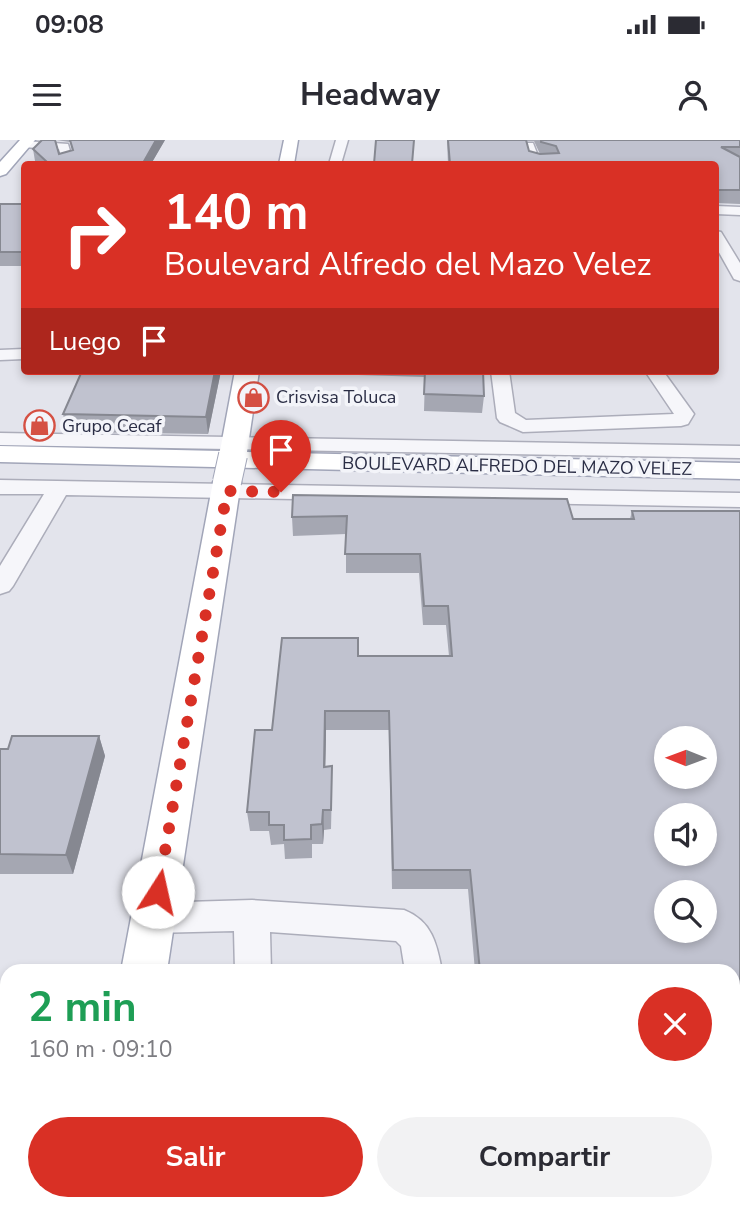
<!DOCTYPE html>
<html lang="es">
<meta charset="utf-8">
<style>
body{margin:0;font-family:"Nunito Sans",sans-serif;background:#f2f2f3;color:#2b2b33;height:100vh;display:flex;flex-direction:column;font-size:26px;white-space:nowrap}
*{box-sizing:border-box;margin:0}
p{font-size:23px;color:#7c7c81}
.icon{flex:none;width:38px;height:38px;fill:none;stroke:currentColor;stroke-width:2;stroke-linecap:round;stroke-linejoin:round}
.map{position:relative;flex:1;overflow:hidden}
.drawer{position:absolute;left:0px;top:824px;width:740px;height:247px;display:flex;flex-direction:column;background:#fff;border-radius:21px 21px 0 0;box-shadow:0 4px 10px #0003}
.drawer>*{flex:none}
.top-card{position:absolute;left:21px;top:21px;width:698px;height:214px;border-radius:7px;box-shadow:0 4px 10px #0003;background:#d93025;color:#fff;overflow:hidden}
.needle{width:46px;rotate:271deg}
.tools{position:absolute;left:654px;top:586px;display:grid;gap:14px}
.tools a{display:grid;place-items:center;width:63px;height:63px;border-radius:50%;background:#fff;box-shadow:0 4px 10px #0003;font-size:35px}
.pin{position:absolute;display:grid;place-items:center;width:60px;height:60px;color:#fff;margin:-72px -30px;border-radius:50% 50% 50% 0;rotate:-45deg;box-shadow:0 0 7px #0007}
.pin .icon{rotate:45deg}
.me{position:absolute;width:77px;margin:-38px;rotate:10deg;stroke-linejoin:round;filter:drop-shadow(0 0 5px #0008)}
.turn{display:flex;align-items:center;gap:24px;height:147px;padding:0 28px;font-size:32px}
.turn .icon{width:91px;height:91px;stroke-width:2.5}
.turn b{display:block;font-size:49px;line-height:60px}
.then{display:flex;align-items:center;height:66px;padding:0 28px;background:#0003;gap:14px;font-size:26px}
.round{display:grid;place-items:center;flex:none;width:74px;height:74px;border-radius:37px;background:#f2f2f3}
.overview{display:flex;align-items:center;justify-content:space-between;height:119px;padding:0 28px}
h1{font-size:42px;font-weight:700;line-height:52px;color:#1e9e55}
.button{display:flex;gap:14px;margin-top:auto;padding:14px 28px}
.button a{flex:1;height:80px;border-radius:42px;background:#d93025;color:#fff;font-size:28px;font-weight:700;line-height:80px;text-align:center}
.button a+a{background:#f2f2f3;color:#2b2b33}
.status{display:flex;justify-content:space-between;align-items:center;height:49px;padding:0 35px;background:#fff;direction:ltr}
.status svg{height:19px;fill:currentColor}
header{display:flex;justify-content:space-between;align-items:center;height:91px;padding:0 28px;background:#fff;font-size:32px;font-weight:700}
.map>svg:first-child{display:block}
.lines{fill:none;stroke-linecap:round;stroke-linejoin:round}
.minor-casing{stroke:#acadba;stroke-width:3}
.major-casing{stroke:#a1a5b8;stroke-width:3}
.minor{fill:#f6f6fa;fill-rule:evenodd}
.major{fill:#fff;fill-rule:evenodd}
.major-bridge-casing{stroke:#a1a5b8;stroke-width:30;stroke-linecap:butt}
.major-bridge{stroke:#fff;stroke-width:28}
.wall{fill:#a5a7b2;fill-rule:evenodd}
.shaded-wall{fill:#868891}
.building{fill:#c0c2cf;stroke:#868891;stroke-width:2;fill-rule:evenodd}
.route{stroke:#d93025;stroke-width:12;stroke-dasharray:0 21.6}
.labels{text-anchor:middle;dominant-baseline:central;stroke-width:7;stroke-linejoin:round;paint-order:stroke}
.far-poi-label{font-size:18px;fill:#2a2d45;stroke:#f3f4f9;text-anchor:start}
.far-street-label{font-size:18px;fill:#2a2d45;stroke:#f3f4f9}
</style>
<div class="status"><b>09:08</b><svg viewBox="0 0 49 12"><path d="M0 12V9h3v3zM5 12V6h3v6zM10 12V3h3v9zM15 12V0h3v12zM26 1h20v11H26zM47 4h2v5h-2z"/></svg></div>
<header><svg class="icon" aria-label="menu" viewBox="0 0 24 24"><path d="M4 6h16M4 12h16M4 18h16"/></svg>Headway<svg class="icon" aria-label="person" viewBox="0 0 24 24"><circle cx="12" cy="8" r="4"/><path d="M4 21q1-7 8-7t8 7"/></svg></header>
<div class="map">
<svg width="740" height="1070" viewBox="0 0 740 1070">
<rect width="100%" height="100%" fill="#e3e4ec"/>
<g class="lines">
<defs>
<path id="minor" d="M336,0h12l-7,24h-12z
M24,1l44,3 5,17 -10,3 -4,-15 -39,-2v-4z
M525,3h8l5,13 16,5 2,3h-17l-11,-3z
M716,66l24,1v8l-24,-1z
M716,91l5,1 19,31v18l-6,-2 -18,-32z
M24,209v10l-24,1v-10z
M491,231h18l6,42 11,7 148,-6 -29,-43h18l31,43 -6,10 -7,2 -158,6 -23,-10 -3,-4z
M0,293l740,13v12l-740,-13z
M0,340l740,13v14l-674,-12 -53,91 -4,5 -9,3v-28l44,-72h-44z
M252,760l152,10c28,11 33,34 38,61h-37l-4,-25 -5,-5 -126,-9 1,39h-36l-1,-40 -81,2 -13,-4 -5,-11 5,-11 13,-4z
M0,1042h7v22h506l2,6h-515z"/>
<path id="major" d="M20,0h15l-29,34 -6,2v-14z
M284,0h14l-4,24h-15z
M235,231h24l-12,81 493,11v16l-740,-17v-16l220,5z
M227,334l10,2 4,6 -74,489h-46l92,-489 4,-6z
M74,1064h56l-1,6h-56z"/>
</defs>
<use href="#minor" class="minor-casing"/>
<use href="#major" class="major-casing"/>
<use href="#minor" class="minor"/>
<use href="#major" class="major"/>
<defs>
<path id="major-bridge" d="M227,342l6,-27"/>
</defs>
<use href="#major-bridge" class="major-bridge-casing"/>
<use href="#major-bridge" class="major-bridge"/>
</g>
<path class="wall" d="M56,0h109l-14,24h-112l-4,-3 -2,-12 26,5 13,-4 -2,-8z
M447,0h293v64l-24,-1v-39h-268zM527,1h7l6,13 -11,-3z
M0,64h24v62h-24z
M221,231l-13,63 -141,-2 -4,-18z
M291,231h192l1,25 -2,17 -58,-2 1,-34 -133,-4z
M293,355l280,24h57l2,-8h108v556h-7v-96h-258l-7,-82h-76l-3,-159h-63l-1,37 7,19 -1,43 -7,1 -1,14h-11v14l-27,1 -1,-15 -13,1 -2,-14h-19l-3,-19 25,-82 86,-74h91l-3,-31h-23l-4,-52h-73v-39l-53,2 -1,-19z
M99,596l6,20 -32,118h-73v-125h8z"/>
<path class="shaded-wall" d="M156,0h9l-14,24h-8v-1z
M215,231h6l-13,63 -2,-17z
M325,571l1,19 -1,56 -1,-19z
M99,596l6,20 -32,118 -7,-19z
M323,670l1,20 -1,14 -1,-20z"/>
<path class="building" d="M42,0h13l4,14 14,-4 -3,-10h86l-13,23h-37l-1,1h-40l1,-1 -19,-1 -14,-13z
M376,0h38l-2,24h-38z
M448,0h78l3,11 11,3 19,-1 -3,-7 -15,-4v-2h199v7h-19l19,10v33h-24v-26h-266z
M0,64h24v48h-24z
M82,231h133l-9,46 -143,-3z
M425,231h58l1,25 -60,-2z
M293,355l274,4 6,20h61l-2,-8h108v538h-7v-78h-253l-10,-101h-77l-4,-159h-64l-1,56 8,-1 -1,44h-8l-1,14 -11,1v14l-27,1v-15h-15v-13h-22l8,-82h17l10,-92h76v18h94l-4,-50h-24l-4,-52h-75l2,-38 -55,1zM667,598h38v39h-38zM667,676h38v38h-38zM667,752h38v39h-38z
M12,596h87l-33,119 -66,-1v-105h8z"/>
<g class="lines">
<path class="route" d="M158,752l69,-401 54,1"/>
</g>
<defs>
<symbol id="shop-ring" viewBox="-11 -11 22 22"><circle r="9.5" fill="#f3f4f9" stroke="#d55043" stroke-width="1.5"/><path d="M-5-2.5h2.3a2.7 3.5 0 0 1 5.4 0H5L5.5 6h-11ZM-1.5-2.5h3a1.5 2.3 0 0 0-3 0Z" fill="#d55043"/></symbol>
</defs>
<g fill-rule="evenodd">
<use href="#shop-ring" x="236" y="240" width="35" height="35"/>
<use href="#shop-ring" x="22" y="268" width="35" height="35"/>
</g>
<g class="labels">
<g class="far-poi-label">
<text x="276" y="257">Crisvisa Toluca</text>
<text x="62" y="286">Grupo Cecaf</text>
</g>
<g class="far-street-label">
<text transform="translate(517 326) rotate(1)">BOULEVARD ALFREDO DEL MAZO VELEZ</text>
</g>
</g>
</svg>
<div class="tools">
<a><svg class="needle" viewBox="-14 -14 28 28"><path d="M0-13l5 13h-10z" fill="#e53935"/><path d="M0 13l5-13h-10z" fill="#7c7c81"/></svg></a>
<a><svg class="icon" aria-label="sound" viewBox="0 0 24 24"><path d="M4 9h4l5-4v14l-5-4H4zM17 9q2 3 0 6"/></svg></a>
<a><svg class="icon" aria-label="search" viewBox="0 0 24 24"><circle cx="10" cy="10" r="6"/><path d="M15 15l6 6"/></svg></a>
</div>
<div class="pin" style="left:281px;top:352px;background:#d93025"><svg class="icon" aria-label="arrive" viewBox="0 0 24 24"><path d="M6 21V4h12l-3 4 3 4H6"/></svg></div>
<svg class="me" style="left:158px;top:752px" viewBox="-20 -20 40 40"><circle r="19" fill="#fff"/><path d="M0-13L10 11 0 6-10 11z" fill="#d93025"/></svg>
<div class="top-card">
<div class="turn"><svg class="icon" aria-label="right" viewBox="0 0 24 24"><path d="M7 20v-9h11M14 6l5 5-5 5"/></svg><div><b>140 m</b>Boulevard Alfredo del Mazo Velez</div></div>
<div class="then">Luego<svg class="icon" aria-label="arrive" viewBox="0 0 24 24"><path d="M6 21V4h12l-3 4 3 4H6"/></svg></div>
</div>
<section class="drawer">
<div class="overview"><div><h1>2 min</h1><p>160 m · 09:10</p></div><a class="round" style="background:#d93025;color:#fff"><svg class="icon" aria-label="close" viewBox="0 0 24 24"><path d="M6 6l12 12M18 6L6 18"/></svg></a></div>
<div class="button"><a>Salir</a><a>Compartir</a></div>
</section>
</div>
